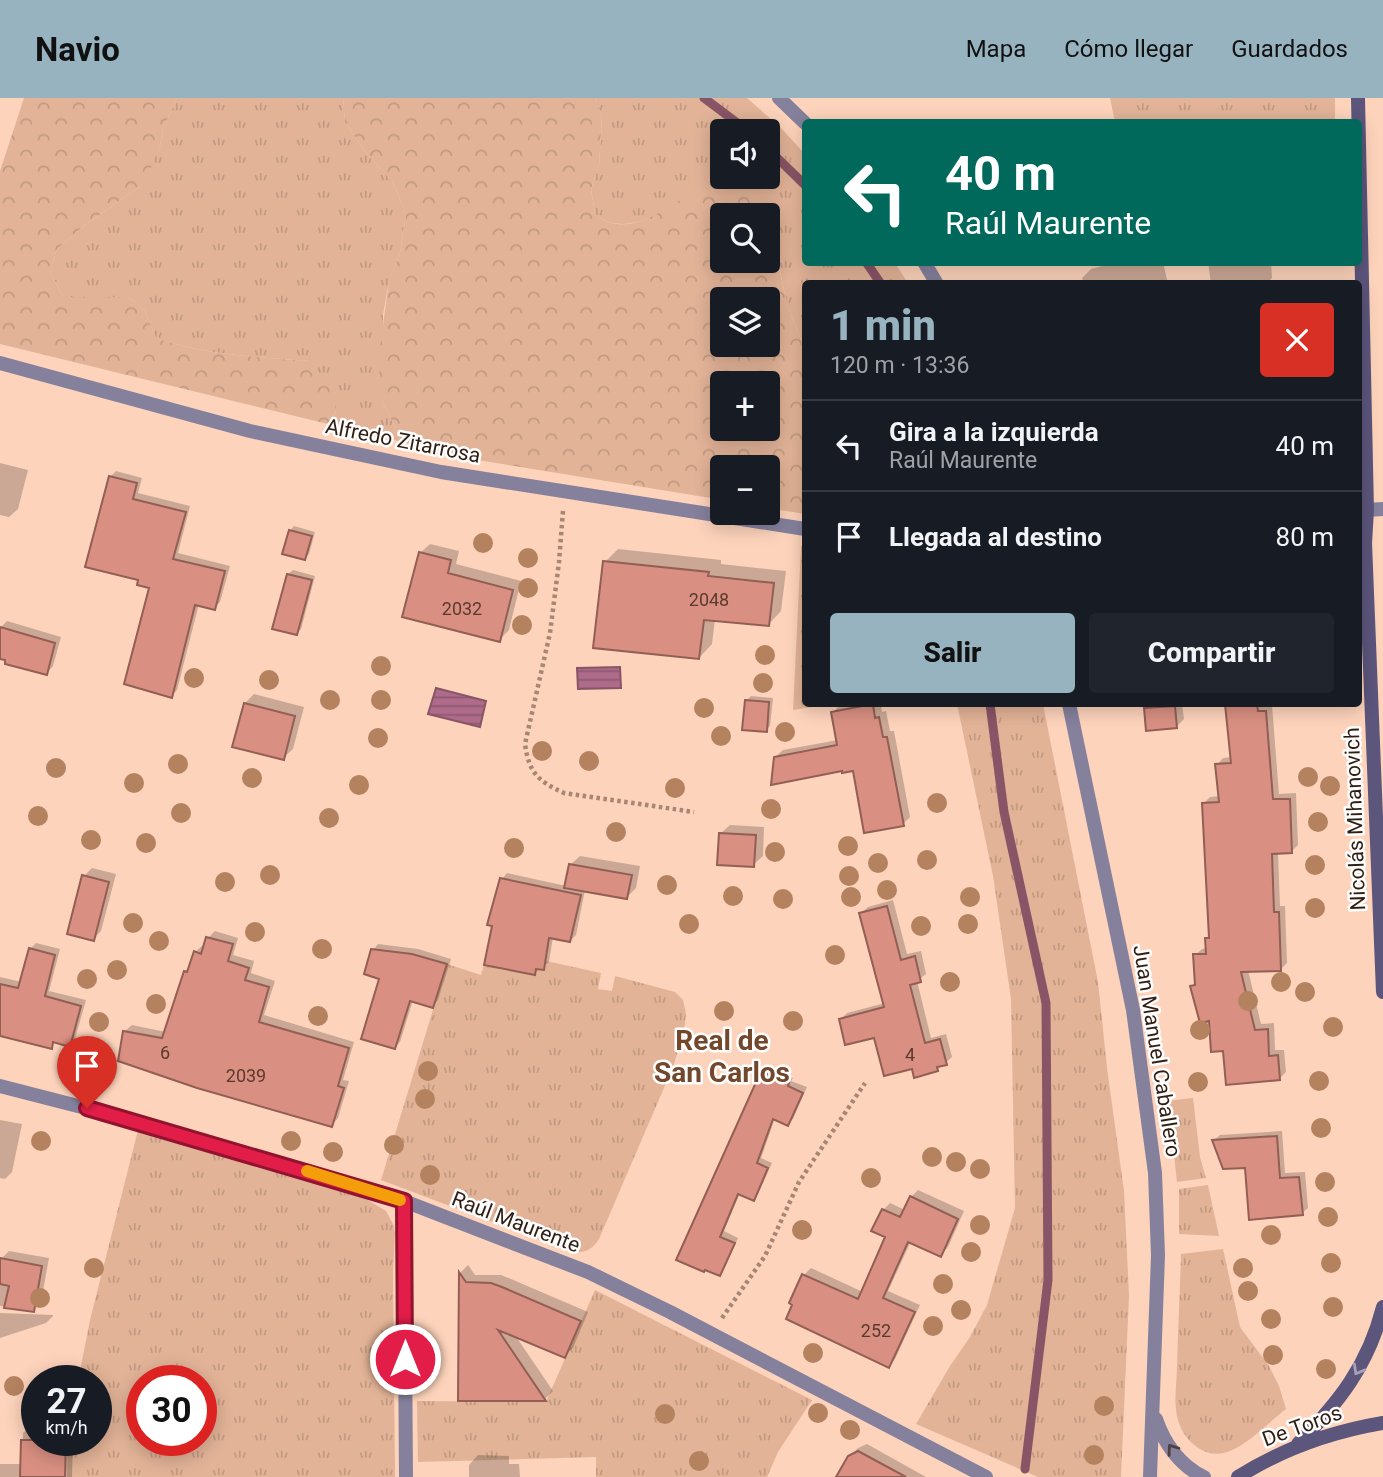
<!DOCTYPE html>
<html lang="es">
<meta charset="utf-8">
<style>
body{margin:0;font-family:Roboto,sans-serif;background:#20242c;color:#f1f3f6;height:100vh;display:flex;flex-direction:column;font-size:26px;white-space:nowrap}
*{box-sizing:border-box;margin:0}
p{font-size:23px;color:#9ea1a6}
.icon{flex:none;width:38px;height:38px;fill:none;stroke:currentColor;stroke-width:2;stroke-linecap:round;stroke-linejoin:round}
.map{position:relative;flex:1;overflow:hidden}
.details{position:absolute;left:802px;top:182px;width:560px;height:427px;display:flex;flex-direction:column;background:#171b24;border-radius:7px;box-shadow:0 4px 18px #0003}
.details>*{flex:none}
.hud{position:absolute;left:802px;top:21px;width:560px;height:147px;border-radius:7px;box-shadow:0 4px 18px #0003;background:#00695c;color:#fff;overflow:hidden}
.tools{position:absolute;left:710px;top:21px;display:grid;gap:14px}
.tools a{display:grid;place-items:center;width:70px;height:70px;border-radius:7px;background:#171b24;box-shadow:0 4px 18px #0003;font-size:35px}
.speed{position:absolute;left:21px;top:1267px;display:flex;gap:14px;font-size:35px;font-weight:700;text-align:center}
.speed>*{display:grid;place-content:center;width:91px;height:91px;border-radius:50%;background:#171b24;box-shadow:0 4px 18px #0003;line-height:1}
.speed small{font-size:18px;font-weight:400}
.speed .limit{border:10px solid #d22;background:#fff;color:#111}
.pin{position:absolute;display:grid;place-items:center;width:60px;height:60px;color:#fff;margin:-72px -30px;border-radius:50% 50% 50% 0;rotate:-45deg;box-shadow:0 0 7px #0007}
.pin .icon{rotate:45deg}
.me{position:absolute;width:77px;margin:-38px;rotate:0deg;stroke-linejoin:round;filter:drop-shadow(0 0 5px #0008)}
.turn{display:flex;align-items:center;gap:24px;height:147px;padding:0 28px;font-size:32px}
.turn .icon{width:91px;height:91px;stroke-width:2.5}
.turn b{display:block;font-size:49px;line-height:60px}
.round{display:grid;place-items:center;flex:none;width:74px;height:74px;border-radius:7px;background:#20242c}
.head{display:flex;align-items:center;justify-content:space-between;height:119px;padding:0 28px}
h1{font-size:42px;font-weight:800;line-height:52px;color:#98b3c0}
.button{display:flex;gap:14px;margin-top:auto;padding:14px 28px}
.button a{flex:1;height:80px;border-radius:7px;background:#98b3c0;color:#111;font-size:28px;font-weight:800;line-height:80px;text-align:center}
.button a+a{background:#20242c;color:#f1f3f6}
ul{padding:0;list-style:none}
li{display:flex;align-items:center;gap:21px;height:91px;padding:0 28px;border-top:2px solid #363941}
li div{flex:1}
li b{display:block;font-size:26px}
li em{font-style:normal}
header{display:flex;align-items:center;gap:42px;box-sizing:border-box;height:98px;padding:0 35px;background:#98b3c0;color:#111}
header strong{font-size:33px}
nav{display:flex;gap:38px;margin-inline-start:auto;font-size:24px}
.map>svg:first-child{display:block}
.grass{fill:url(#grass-tufts);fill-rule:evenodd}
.forest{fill:url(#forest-crowns);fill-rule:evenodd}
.water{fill:url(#water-rules);stroke:#856;stroke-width:2}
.shadow{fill:#0003}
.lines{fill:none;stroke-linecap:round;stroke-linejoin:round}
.stream{stroke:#856;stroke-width:9}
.building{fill:#d99082;stroke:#935e54;stroke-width:2}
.path{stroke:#a78673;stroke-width:4.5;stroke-dasharray:3.5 3.5;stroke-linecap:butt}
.street{stroke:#85819d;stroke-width:14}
.secondary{stroke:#5c557c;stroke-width:14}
.tree{fill:#b58260}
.oneway{stroke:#a5a1b6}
.oneway2{stroke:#4e4143}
.route-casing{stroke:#92132f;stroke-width:18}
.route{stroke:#e11d48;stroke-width:12}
.slow{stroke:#f59e0b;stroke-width:12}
.labels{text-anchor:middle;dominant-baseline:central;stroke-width:5;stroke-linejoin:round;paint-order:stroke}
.number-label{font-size:18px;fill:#5b3a2e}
.street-label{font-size:21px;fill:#311e12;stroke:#fefefe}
.district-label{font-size:28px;font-weight:bold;fill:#72472c;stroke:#fefefe}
</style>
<header>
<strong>Navio</strong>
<nav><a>Mapa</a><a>Cómo llegar</a><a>Guardados</a></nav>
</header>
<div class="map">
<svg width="1383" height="1379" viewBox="0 0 1383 1379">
<defs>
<pattern id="grass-tufts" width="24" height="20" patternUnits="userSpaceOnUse" patternTransform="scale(1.75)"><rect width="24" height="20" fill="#e2b397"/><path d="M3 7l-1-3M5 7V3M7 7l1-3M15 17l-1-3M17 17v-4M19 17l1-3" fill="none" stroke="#c29a81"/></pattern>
<pattern id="forest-crowns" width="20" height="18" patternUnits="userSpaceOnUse" patternTransform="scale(1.75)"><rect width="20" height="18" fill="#e2b397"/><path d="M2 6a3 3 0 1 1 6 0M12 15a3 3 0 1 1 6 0" fill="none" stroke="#c29a81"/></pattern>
<pattern id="water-rules" width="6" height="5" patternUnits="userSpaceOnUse" patternTransform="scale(1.75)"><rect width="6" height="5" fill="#ae6c8a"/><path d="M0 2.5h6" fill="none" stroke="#8e586f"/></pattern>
</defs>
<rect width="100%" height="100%" fill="#fdd3bb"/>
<path class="grass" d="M177,0h166l2,24 20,30 28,30 13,32 -6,39 -11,28 -6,34v87l19,40 -74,-18 8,-13 -28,-50c-52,-4 -103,-6 -152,-23l-11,-27 -16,-14h-66l-13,-26 7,-22 28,-24 54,-38 21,-41 3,-17z
M595,0h152l34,30 24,26v108l90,1 13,20 -103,1v75l-5,-22 -13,-33 -19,-89 -25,-29 -14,-9h39v-46h-45v46c-36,15 -89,69 -128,37l-4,-25 8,-23 3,-48z
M1110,0h225v24h-220z
M801,448l4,1v157h27l-39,6z
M957,606h86l55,278 9,86 17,123 5,105 -8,181h-83l-122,-53 34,-58 20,-29 17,-32 28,-97 -4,-209 -18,-123z
M546,863l55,12 -3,16 14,2 3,-15 60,16 8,8 3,14 -2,17 -11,36 -74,172c-8,13 -19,16 -33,11l-185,-70 66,-216 34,11 3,-10 51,10 1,-6 8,1z
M1193,1000l7,59 6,21 -29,4 -9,-81z
M138,1032l225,67 23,14 8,15 1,8 -2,37 2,206h-328l1,-37h28v-59h-18l12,-61zM142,1283h59v59h-59z
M1208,1087l11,51 -40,-2v-45z
M1223,1151l17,78 29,39 10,20 7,23c-17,13 -35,33 -56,42 -23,10 -46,-9 -52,-31 -5,-17 -1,-37 -1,-54 1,-37 3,-75 4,-112z
M595,1192l217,110 -34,52 -11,25h-171v-20l-178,5 -1,-61 129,1z"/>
<path class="forest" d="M24,0h153l-14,31 -3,17 -12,29 -9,12 -54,38 -28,24 -7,22 13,26h66l16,14 11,27c49,17 100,19 152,23l28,33v17l-8,13 -328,-80v-173z
M343,0h252l7,19 -3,49 -8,23 4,25c39,32 83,-19 118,-33 5,-2 11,-6 16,-4 15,4 30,26 38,38h-44v46h45v-43l19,86 13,33 5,22v155l-37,-6v-41h-45v33l-251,-41 -70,-17 -19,-40 -5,-40 11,-81 11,-28 6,-39 -13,-32 -28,-30 -20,-30zM723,201h45v46h-45zM723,285h45v46h-45z"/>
<path class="water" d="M620,569l1,21 -43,1 -1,-21z
M436,590l50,13 -6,26 -52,-13z"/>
<path class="shadow" d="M1116,164h47l5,22h-84l-2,-6 9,-9z
M1208,164h63l1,16 -6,6h-55z
M0,365l28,7 -10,39 -9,8 -9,-2z
M116,373l26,7 -4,15 52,13 -12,47 52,13 -10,36 -6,6 -15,-4 -22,86 -6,6 -20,-109 -11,-8 -30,-102z
M294,428l21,6 -6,22 -4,4 -15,-27z
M430,446l29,7 -3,13 65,17 -12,49 -10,10 -79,-87z
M618,451l103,11v4l65,7 -5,40 -13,14 -53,-6 -3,25 -13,14 -94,-96z
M293,472l22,6 -14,53 -4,4 -9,-59z
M7,523l54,16 -8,29 -6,7 -47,-16v-29z
M254,596l50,13 -11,42 -10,9 -38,-55z
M751,598l22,2 -3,28 -4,4 -19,-30z
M848,606h33l1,8 4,-1 4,20h4l16,86 -7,7 -49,-55 -79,-12 8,-7 55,-10 -5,-28 7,-7z
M1145,606h37l2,15 -8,8 -28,2z
M1227,606l45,1 7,89 17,-1 2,52 -6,6 -14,1 2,54h5l2,57 -6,6 -33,1 13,54 13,-1 1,27h9l2,22 -7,7 -55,-30 -32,-62 4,-4 -1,-28 7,-6 5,-1v-9l3,-4 -6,-132 6,-6 10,-1 -3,-31 6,-7 9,-1z
M730,727l34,2 -1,29 -10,9 -33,-31z
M580,758l60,10 -4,22 -9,9 -42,-7 -9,45 -6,6 -17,-4 -4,25 -15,11 -32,-94 5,-6 59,13 4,-21z
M92,770l24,6 -15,57 -8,8 -9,-63z
M893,802l14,54 14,-3 5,23 -9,7 14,57 15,-4 6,23 -15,13 -24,-3 -38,-31 -34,-17 6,-6 38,-10 -24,-90 7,-6z
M215,833l23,7 -5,17 21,6 -3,12 24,8 -11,34 90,27 -11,38 6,1 -11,37 -6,7 -207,-94 7,-6 34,7 19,-60 6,-7 4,-13 7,-6 3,1 3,-9z
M36,845l24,6 -11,42 37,9 -11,39 -6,6 -13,-4 -5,6 -51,-13v-57l22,5 8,-33z
M378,846l40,5 33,10 -13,41 -5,6 -20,-6 -13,42 -5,5 -13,-69 -9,-28z
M768,969l25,11 -2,3 16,6 -14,32 -5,5 -13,-6 -14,40 11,5 -14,31 -5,5 -13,-6 -16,38 14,7 -14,31 -4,5 -14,-6 57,-196z
M0,1022l22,4 -10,48 -7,7 -5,-1z
M1282,1033l3,42 20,-1 3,36 -6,5 -88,-73 6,-5z
M918,1092l46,21 -16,36 -7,8 -30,-14 -23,50 32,14 -25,54 -7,7 -84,-91 7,-7 52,24 24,-56 -4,-26 7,-7 15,7 6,-13z
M9,1153l40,7 -8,44 -8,8 -33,-4v-42l1,-5z
M468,1167l7,10h26l10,4 77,33 -15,36 -9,8 -49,-21 38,56 -8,8h-85l1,-127z
M0,1215l53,2v1l-7,7 -46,15z
M31,1327h6v15h36l-1,37h-72v-13h22l1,-31z
M867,1346l59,33h-88l11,-20 9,-9z
M478,1357l31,1v8h10l1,13h-51v-12z"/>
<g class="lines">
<path class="stream" d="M704,0l44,33
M768,51l37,36
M866,164l15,22
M990,606l14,108 42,191 2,277 -23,189"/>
</g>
<path class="building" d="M109,378l28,7 -4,16 53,13 -13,47 52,12 -10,39 -20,-5 -23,93 -48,-14 25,-96 -12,-3 1,-5 -53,-13z
M289,432l23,6 -7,24 -23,-6z
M419,454l32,8 -3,13 65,17 -13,52 -98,-25z
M603,463l106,11 -1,4 66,7 -5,43 -65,-6 -5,39 -106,-11z
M287,476l25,6 -15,55 -25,-6z
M0,529l55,16 -8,32 -42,-11v-4l-5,-1z
M745,602l24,2 -2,30 -25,-2z
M244,605l51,13 -11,44 -52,-13z
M873,606l2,14 4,-1 4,20h4l17,89 -40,7 -11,-62 -11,2v-2l-71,14 3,-28 63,-12 -6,-33z
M1225,606h32l1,7h8l7,88h17l2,54 -20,1 2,58h5l2,59 -40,1 14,58 13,-1 1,27 9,-1 2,25 -54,5 -3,-34 -12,1 -2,-31 -9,2 -10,-37 5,-1 -2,-31h13l-1,-16h4l-7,-135 17,-1 -4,-38 16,-1z
M1175,608l2,22 -31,3 -2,-23z
M719,735l37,2 -2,32 -37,-2z
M569,766l63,11 -5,24 -63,-11z
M82,777l27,7 -15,59 -27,-7z
M500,780l81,17 -11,47 -21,-4 -5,32 -8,-1 -1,6 -51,-10 8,-39 -5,-1z
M887,808l14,54 14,-4 6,26 -11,3 15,58 15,-4 7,26 -10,2 1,4 -24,7 -2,-9 -28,7 -10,-38 -29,7 -6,-26 45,-12 -25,-94z
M206,839l27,7 -5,17 21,7 -4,12 24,7 -10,35 90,26 -11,38 6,2 -12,39 -135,-39 -79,-27 5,-30 39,7 22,-67 3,1 7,-21 7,3z
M29,850l26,7 -10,41 36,10 -11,41 -17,-5 -1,7 -52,-13v-52l18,4z
M371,851l41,5 35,10 -14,44 -23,-7 -15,48 -34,-10 18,-60 -15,-5z
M761,973l28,12 -1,3 15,7 -15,33 -15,-7 -16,44 11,5 -14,33 -16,-7 -18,43 15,6 -15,33 -15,-6 -1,2 -28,-12z
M1277,1038l3,42 19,-1 4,38 -54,5 -4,-52 -22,1 -11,-29z
M910,1098l48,23 -17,38 -33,-15 -25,56 32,14 -26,56 -103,-49 6,-14 -3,-2 13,-29 56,25 27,-62 -14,-6 11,-22 18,8z
M0,1160l42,8 -8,46 -30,-4 5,-22 -9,-2z
M459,1174l7,10 25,1 11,4 79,34 -16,37 -67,-28 48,71h-88z
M21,1342h45l-1,37h-45z
M858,1353l48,26h-70l12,-21z"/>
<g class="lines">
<path class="path" d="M563,413l-4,51 -9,71 -25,111c4,29 13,37 39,49l130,19
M722,1220l43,-62 34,-74 66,-99"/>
<path class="street" d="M779,0l26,25
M924,164l13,22
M0,265l250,68 191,41 364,57
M1367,412l16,-1
M1069,606l64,306 22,163 3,82 -8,222
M0,988l109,28 295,87 184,71 82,40 316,165
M404,1103l2,276
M1156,1321c8,24 24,47 48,58"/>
<path class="secondary" d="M1358,0l9,412 -2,33 18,449
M1298,1346c41,-42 70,-78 85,-137
M1238,1379c46,-29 92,-45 145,-54"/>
</g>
<g class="tree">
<circle cx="483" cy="445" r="10"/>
<circle cx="528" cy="460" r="10"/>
<circle cx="528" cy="490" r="10"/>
<circle cx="522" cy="527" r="10"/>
<circle cx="765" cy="557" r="10"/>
<circle cx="381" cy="568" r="10"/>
<circle cx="194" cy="580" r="10"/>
<circle cx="269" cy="582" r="10"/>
<circle cx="763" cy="585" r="10"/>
<circle cx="330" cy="602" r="10"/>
<circle cx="381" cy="602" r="10"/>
<circle cx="704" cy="610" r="10"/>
<circle cx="785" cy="634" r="10"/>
<circle cx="721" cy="638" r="10"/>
<circle cx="378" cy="640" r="10"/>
<circle cx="542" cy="653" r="10"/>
<circle cx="589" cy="663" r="10"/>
<circle cx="178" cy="666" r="10"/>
<circle cx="56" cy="670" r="10"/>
<circle cx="1308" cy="679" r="10"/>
<circle cx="252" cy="680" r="10"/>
<circle cx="134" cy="685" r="10"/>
<circle cx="359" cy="687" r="10"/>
<circle cx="1330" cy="688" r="10"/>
<circle cx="675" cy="690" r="10"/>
<circle cx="937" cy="705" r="10"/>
<circle cx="771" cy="711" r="10"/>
<circle cx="181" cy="715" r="10"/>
<circle cx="38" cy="718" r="10"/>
<circle cx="329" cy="720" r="10"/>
<circle cx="1318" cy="724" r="10"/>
<circle cx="616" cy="734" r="10"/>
<circle cx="91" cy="742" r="10"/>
<circle cx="146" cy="745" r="10"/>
<circle cx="848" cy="748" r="10"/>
<circle cx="514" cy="750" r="10"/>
<circle cx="775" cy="754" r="10"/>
<circle cx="927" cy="762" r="10"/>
<circle cx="878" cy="765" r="10"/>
<circle cx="1315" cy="767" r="10"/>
<circle cx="270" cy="777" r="10"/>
<circle cx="849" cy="778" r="10"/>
<circle cx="225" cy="784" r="10"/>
<circle cx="667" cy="787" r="10"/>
<circle cx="887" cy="792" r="10"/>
<circle cx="733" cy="798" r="10"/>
<circle cx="851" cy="799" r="10"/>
<circle cx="970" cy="799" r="10"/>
<circle cx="783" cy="801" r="10"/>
<circle cx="1315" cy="810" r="10"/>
<circle cx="133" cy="825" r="10"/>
<circle cx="689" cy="826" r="10"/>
<circle cx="968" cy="826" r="10"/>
<circle cx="921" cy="828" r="10"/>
<circle cx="255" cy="834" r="10"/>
<circle cx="159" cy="843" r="10"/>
<circle cx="322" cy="851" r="10"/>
<circle cx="835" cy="857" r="10"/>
<circle cx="117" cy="872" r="10"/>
<circle cx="87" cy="881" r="10"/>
<circle cx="950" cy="884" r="10"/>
<circle cx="1281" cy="884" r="10"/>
<circle cx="1305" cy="894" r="10"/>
<circle cx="1248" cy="903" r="10"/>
<circle cx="156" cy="906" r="10"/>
<circle cx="724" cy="913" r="10"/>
<circle cx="318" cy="918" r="10"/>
<circle cx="793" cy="923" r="10"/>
<circle cx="99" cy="924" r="10"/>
<circle cx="1333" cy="929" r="10"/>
<circle cx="1200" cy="932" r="10"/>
<circle cx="428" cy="973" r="10"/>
<circle cx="1319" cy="983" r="10"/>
<circle cx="1198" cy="984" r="10"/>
<circle cx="425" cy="1001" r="10"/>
<circle cx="1321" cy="1030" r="10"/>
<circle cx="41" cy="1043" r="10"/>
<circle cx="291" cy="1043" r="10"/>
<circle cx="394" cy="1047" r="10"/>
<circle cx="333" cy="1054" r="10"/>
<circle cx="932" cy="1059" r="10"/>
<circle cx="956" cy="1064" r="10"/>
<circle cx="980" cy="1071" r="10"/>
<circle cx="430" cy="1077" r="10"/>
<circle cx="871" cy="1080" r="10"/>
<circle cx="1325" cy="1084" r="10"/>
<circle cx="1328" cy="1119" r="10"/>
<circle cx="980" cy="1127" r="10"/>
<circle cx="802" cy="1132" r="10"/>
<circle cx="1271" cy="1137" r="10"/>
<circle cx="971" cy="1154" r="10"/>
<circle cx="1331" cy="1165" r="10"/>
<circle cx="94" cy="1170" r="10"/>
<circle cx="1243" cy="1170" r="10"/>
<circle cx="943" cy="1186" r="10"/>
<circle cx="1248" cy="1193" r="10"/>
<circle cx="40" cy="1200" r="10"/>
<circle cx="1333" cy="1209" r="10"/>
<circle cx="961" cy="1212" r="10"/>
<circle cx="1271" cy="1221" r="10"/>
<circle cx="933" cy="1228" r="10"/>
<circle cx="813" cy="1255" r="10"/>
<circle cx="1273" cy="1257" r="10"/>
<circle cx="1326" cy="1271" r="10"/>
<circle cx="14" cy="1288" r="10"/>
<circle cx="1104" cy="1308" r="10"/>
<circle cx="818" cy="1315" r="10"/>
<circle cx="665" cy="1316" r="10"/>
<circle cx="850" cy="1332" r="10"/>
<circle cx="1094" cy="1357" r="10"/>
<circle cx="699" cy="1363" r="10"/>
</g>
<defs><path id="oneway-chevron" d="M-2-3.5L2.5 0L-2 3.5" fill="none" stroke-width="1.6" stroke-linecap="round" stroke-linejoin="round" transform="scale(1.75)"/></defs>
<use class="oneway" href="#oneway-chevron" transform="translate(1358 1272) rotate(119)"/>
<use class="oneway2" href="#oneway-chevron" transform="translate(1172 1351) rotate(-126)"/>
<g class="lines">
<defs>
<path id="route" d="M87,1010l317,93 1,158"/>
</defs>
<use href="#route" class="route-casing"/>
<use href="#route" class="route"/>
<path class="slow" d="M307,1073l93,29"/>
</g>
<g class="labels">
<g class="number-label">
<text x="709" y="501">2048</text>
<text x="462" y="510">2032</text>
<text x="165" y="954">6</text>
<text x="910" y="956">4</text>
<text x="246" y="977">2039</text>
<text x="876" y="1232">252</text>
</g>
<g class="street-label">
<text transform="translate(403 343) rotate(11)">Alfredo Zitarrosa</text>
<text transform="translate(1355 721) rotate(-92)">Nicolás Mihanovich</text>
<text transform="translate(1157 953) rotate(81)">Juan Manuel Caballero</text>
<text transform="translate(516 1124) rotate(21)">Raúl Maurente</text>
<text transform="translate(1302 1328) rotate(-20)">De Toros</text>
</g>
<g class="district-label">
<text x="722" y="942">Real de<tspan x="722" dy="32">San Carlos</tspan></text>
</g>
</g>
</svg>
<div class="tools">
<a><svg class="icon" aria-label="sound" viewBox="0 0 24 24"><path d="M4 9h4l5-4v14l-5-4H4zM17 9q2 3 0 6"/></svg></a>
<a><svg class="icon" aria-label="search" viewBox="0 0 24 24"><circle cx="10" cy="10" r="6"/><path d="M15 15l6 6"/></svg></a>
<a><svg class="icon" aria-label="layers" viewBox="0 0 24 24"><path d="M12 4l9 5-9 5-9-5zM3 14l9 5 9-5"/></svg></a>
<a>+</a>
<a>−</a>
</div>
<div class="speed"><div>27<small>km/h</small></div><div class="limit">30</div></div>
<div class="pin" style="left:87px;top:1010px;background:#d93025"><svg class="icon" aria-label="arrive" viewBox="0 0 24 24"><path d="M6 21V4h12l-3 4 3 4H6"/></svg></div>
<svg class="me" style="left:405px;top:1261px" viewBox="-20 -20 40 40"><circle r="17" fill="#e11d48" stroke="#fff" stroke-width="3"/><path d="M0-11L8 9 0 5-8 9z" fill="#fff"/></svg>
<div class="hud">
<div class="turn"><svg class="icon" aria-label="left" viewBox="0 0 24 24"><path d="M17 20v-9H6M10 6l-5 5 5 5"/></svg><div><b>40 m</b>Raúl Maurente</div></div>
</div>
<section class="details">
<div class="head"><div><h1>1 min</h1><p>120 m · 13:36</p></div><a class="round" style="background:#d93025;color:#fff"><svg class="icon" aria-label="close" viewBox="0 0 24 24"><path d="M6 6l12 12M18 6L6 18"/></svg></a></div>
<ul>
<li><svg class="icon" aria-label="left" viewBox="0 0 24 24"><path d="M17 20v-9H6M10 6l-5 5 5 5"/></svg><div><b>Gira a la izquierda</b><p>Raúl Maurente</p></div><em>40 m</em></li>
<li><svg class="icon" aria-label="arrive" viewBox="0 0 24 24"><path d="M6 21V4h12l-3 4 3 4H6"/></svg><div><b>Llegada al destino</b></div><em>80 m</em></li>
</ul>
<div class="button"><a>Salir</a><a>Compartir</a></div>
</section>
</div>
